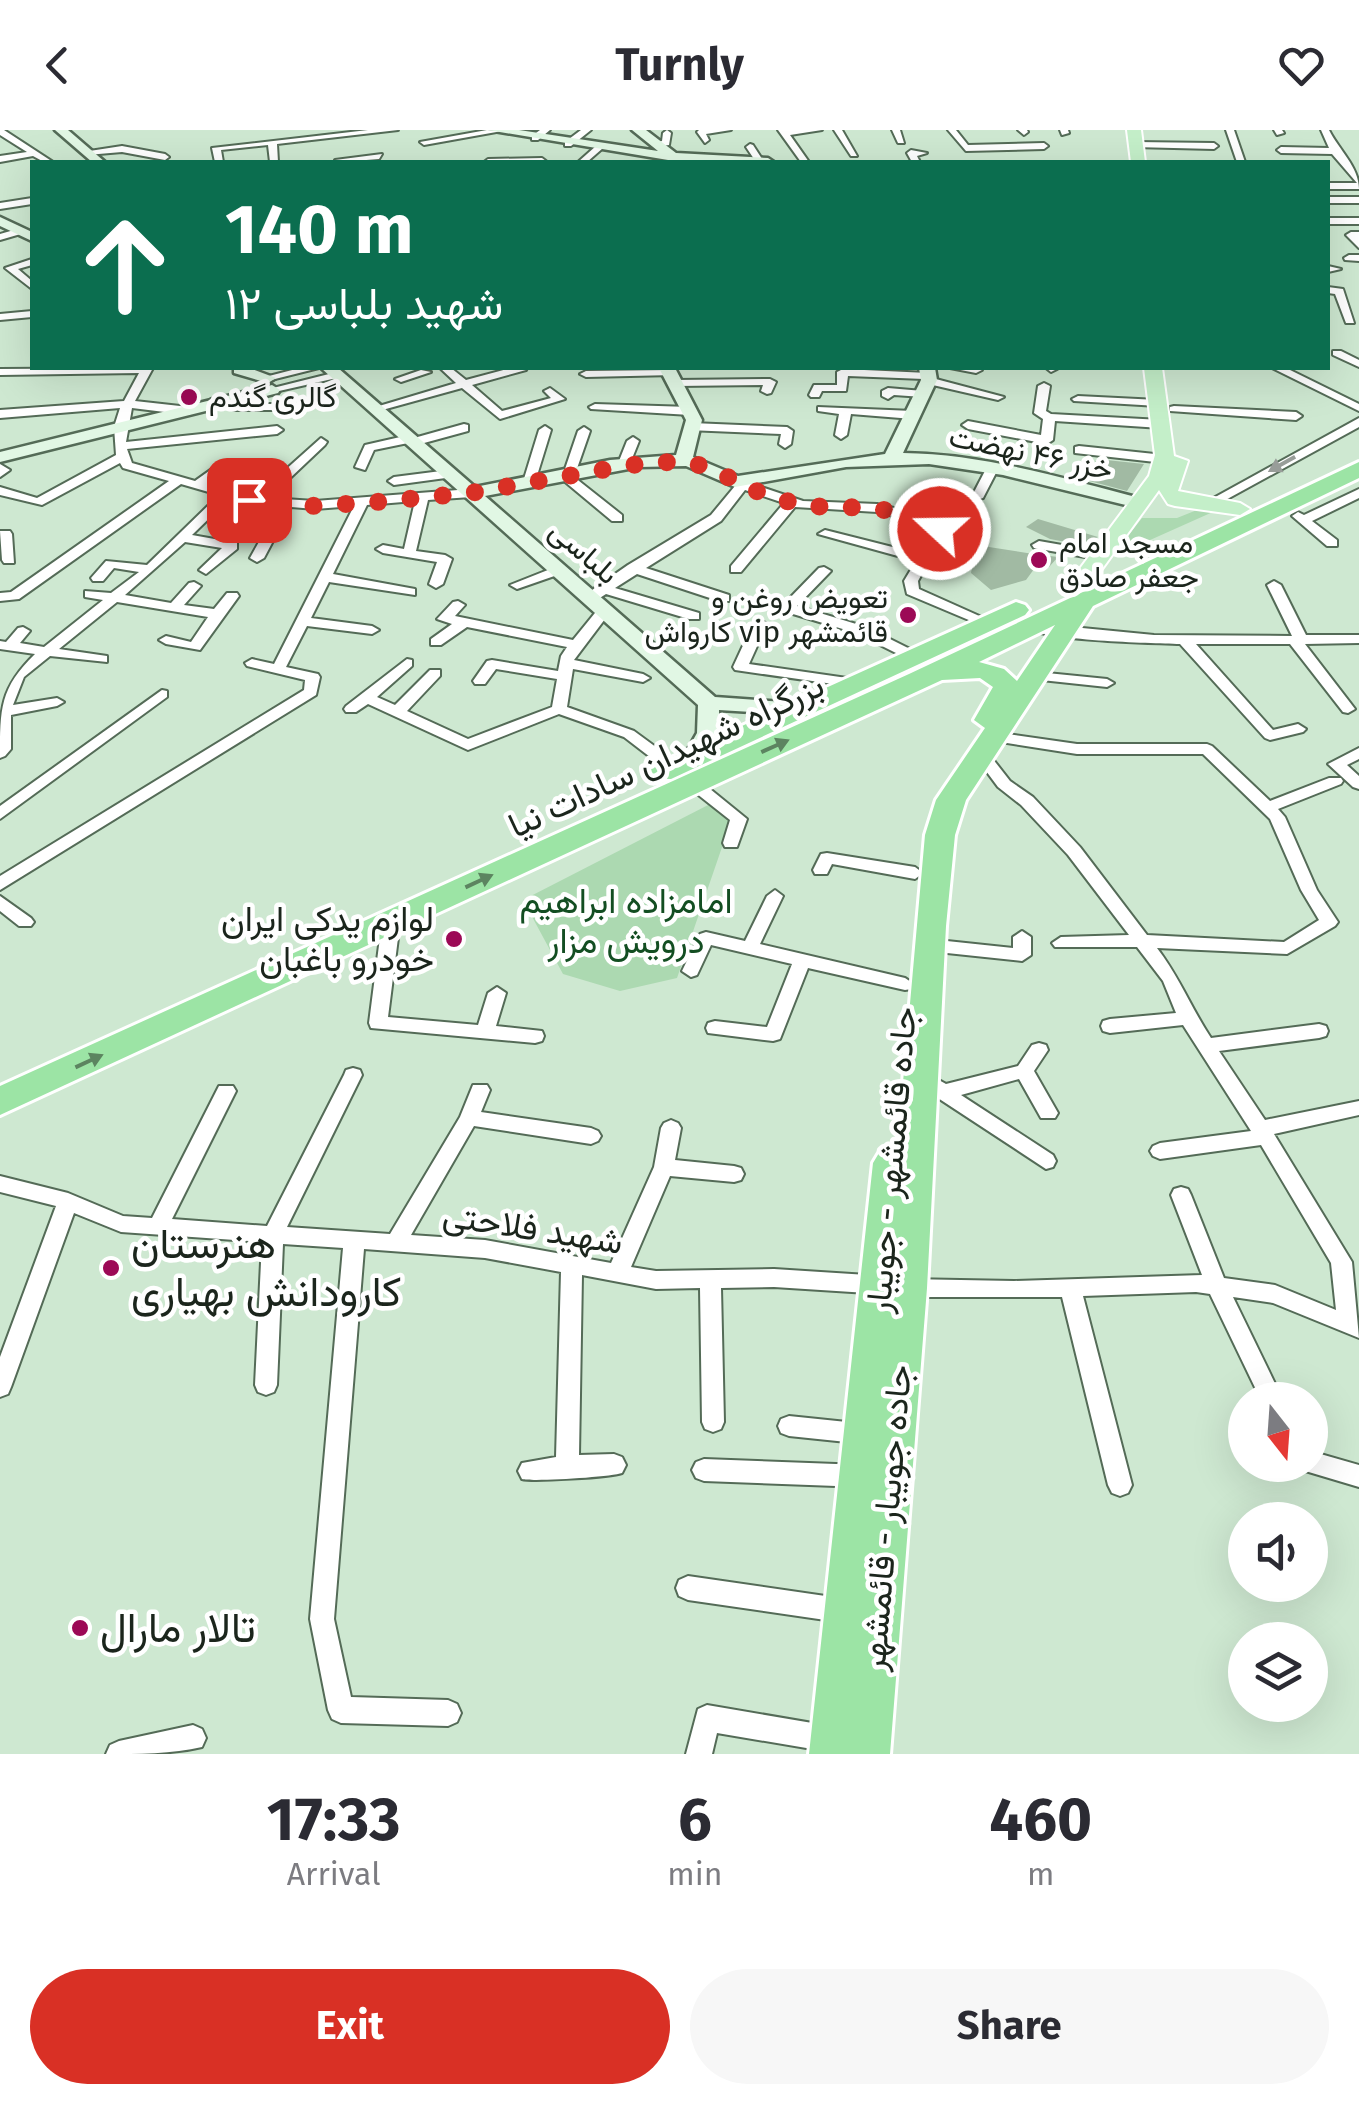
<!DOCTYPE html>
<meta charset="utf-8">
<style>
body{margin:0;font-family:"Fira Sans",Vazirmatn,sans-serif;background:#f7f7f7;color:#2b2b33;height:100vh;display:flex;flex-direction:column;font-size:38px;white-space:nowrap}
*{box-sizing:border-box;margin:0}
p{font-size:32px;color:#7c7c81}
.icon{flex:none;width:55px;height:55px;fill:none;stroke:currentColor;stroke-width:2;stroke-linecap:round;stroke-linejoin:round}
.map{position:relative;height:1624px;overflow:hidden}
.details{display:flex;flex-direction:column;background:#fff;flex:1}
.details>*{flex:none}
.guide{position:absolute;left:30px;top:30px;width:1300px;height:210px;border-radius:0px;box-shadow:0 10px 40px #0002;background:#0b6e4f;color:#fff;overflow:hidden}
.needle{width:65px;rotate:163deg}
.controls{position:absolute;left:1228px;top:1252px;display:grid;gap:20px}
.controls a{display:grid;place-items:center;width:100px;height:100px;border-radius:50%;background:#fff;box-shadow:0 10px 40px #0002;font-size:50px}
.pin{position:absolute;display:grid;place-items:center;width:85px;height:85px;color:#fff;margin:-42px;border-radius:20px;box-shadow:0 5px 15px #0006}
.me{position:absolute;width:110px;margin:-55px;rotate:291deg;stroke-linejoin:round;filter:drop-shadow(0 0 8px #0008)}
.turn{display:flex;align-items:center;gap:35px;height:210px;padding:0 30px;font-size:45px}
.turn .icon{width:130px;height:130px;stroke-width:2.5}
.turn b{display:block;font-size:70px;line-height:85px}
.eta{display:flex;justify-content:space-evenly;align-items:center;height:170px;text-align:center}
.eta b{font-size:60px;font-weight:700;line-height:70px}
.primary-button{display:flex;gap:20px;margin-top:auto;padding:20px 30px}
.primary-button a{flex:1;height:115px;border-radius:60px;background:#d93025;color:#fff;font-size:40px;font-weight:700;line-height:115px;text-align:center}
.primary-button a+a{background:#f7f7f7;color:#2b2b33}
header{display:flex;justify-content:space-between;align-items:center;height:130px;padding:0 30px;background:#fff;font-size:45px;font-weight:700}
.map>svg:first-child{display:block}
.green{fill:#acd9b1}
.building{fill:#a1baa3}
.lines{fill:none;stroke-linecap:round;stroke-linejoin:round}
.street-casing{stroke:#546b57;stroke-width:4}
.secondary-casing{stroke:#546b57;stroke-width:5}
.primary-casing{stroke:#fff;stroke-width:4}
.highway-casing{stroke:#fff;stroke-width:6}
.street{fill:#fff;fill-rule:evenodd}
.secondary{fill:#e1f7e4;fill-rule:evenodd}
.primary{fill:#c4efc9;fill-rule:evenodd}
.highway{fill:#9ce4a5;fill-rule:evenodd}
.oneway{fill:#989d99}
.oneway2{fill:#5c8460}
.route{stroke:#d93025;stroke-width:18;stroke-dasharray:0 32.4}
.poi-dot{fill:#9c0956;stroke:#fff;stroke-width:4}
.labels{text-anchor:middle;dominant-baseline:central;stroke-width:9;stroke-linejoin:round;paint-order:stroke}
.far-poi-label{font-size:30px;fill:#1b251c;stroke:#fff;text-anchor:start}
.far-street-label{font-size:30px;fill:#1b251c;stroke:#fff}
.street-label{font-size:35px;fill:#1b251c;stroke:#fff}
.park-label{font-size:35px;fill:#134e22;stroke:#fff}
.poi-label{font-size:35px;fill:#1b251c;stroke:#fff;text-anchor:end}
.near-poi-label{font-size:42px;fill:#1b251c;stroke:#fff;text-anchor:start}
</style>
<header><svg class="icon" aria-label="back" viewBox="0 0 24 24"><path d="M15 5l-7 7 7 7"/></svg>Turnly<svg class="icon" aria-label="heart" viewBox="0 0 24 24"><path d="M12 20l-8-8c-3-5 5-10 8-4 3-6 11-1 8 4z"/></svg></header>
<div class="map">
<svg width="1359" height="1624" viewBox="0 0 1359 1624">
<rect width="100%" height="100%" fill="#cee8d1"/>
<path class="green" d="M1197,380l18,1 -94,42 -5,-2 26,-33h35z
M712,673l19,18 -54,157 -57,13 -57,-17 -40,-74z"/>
<path class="building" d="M1097,329l47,5 -17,27 -41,-11z
M1038,389l60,18 -16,8 -32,-6 -24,-12z
M976,415l51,8 31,4 -9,10 -12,-2 -11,15 -35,10 -20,-17z"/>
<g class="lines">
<defs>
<path id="street" d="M0,0h4l49,32h-9l-11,-6 -33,6v-6l27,-4 -27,-17z
M368,0h30l-121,14 1,18h-8l-2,-17 -47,5 2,12h-8l-3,-14z
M487,0l15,1 -78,14 -4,-3z
M540,0h10l-12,10h-6v-4z
M581,0h10l-20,16h-6v-4z
M667,0l4,3 -2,12 -15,2v-4l8,-2 1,-8z
M699,0h32l-25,4 3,6 -4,3 -8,-11z
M778,0h44l-32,5 19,27h-8z
M834,0h8l15,26h-6z
M892,0h8l4,13h-6z
M948,0h8l12,15 76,-2 4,3 -4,3 -78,2z
M1018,0h9l1,2 -4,3z
M1060,0h8l1,3 -7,2z
M1226,0h8l11,32h-8z
M1274,0h8l2,3 -7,2z
M1321,0h8c10,20 30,37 30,59h-31v-6h29l-25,-29 -51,-1 -4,-3 4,-3 48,1z
M1136,12l78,1 4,3 -4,3 -81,-2z
M750,14l3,1 11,17h-8l-10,-15z
M122,16l43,8 4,3 -4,3 -43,-8 -35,3 -4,-3z
M596,16l7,2 -16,14h-9z
M911,20l16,3 -10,3 3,6h-8l-5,-9z
M382,24l-3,5 -38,3 -6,-2z
M488,29l54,-1 4,3 -62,1z
M1328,67h31v6h-31z
M32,68v6l-32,5v-6z
M1328,88h31v6h-31z
M21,98l3,1v4l-24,7v-6z
M1351,102h8v16l-13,-13z
M1349,125h10v6l-14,-1 -1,-2z
M32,129v6l-14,4 14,12v8l-27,-21z
M1328,136l13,3 -13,3z
M1328,157l15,2 11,34h-8l-11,-29 -7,-1z
M32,181v6l-32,3v-6z
M1333,221h8l18,9v7l-26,-12z
M153,238l-18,33 54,6 6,4 -6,4 -57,-7 -6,34 151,-16 6,4 -6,4 -150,15 5,14 63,18 28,-20h8v6l-24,17 48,13 66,-59 6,4 -2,3 -56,53 46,3 156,-12 6,4 -6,4 -43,3 -12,51 29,4 7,4 -9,25 -7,4 -7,-4 8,-22 -54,-9 -7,-4 7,-4 21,4 11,-48 -48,4 -34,69 82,15v6l-86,-13 -18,36 61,8 7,4 -7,4 -65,-8 -21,41 32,7 2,3 -4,18 -316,195v-14l304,-186 1,-10 -58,-14 -2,-3 7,-4 22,5 80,-158 -39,3 -24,-2 -27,51 -7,4 -7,-4 29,-52 -30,-2 -19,-6 -38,37 45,8v6l-31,25 -7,-4 23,-22 -37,-6 -60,53 46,8 18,-20 5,-1 7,4 -17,19 30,4 13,-16h10l2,3 -39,54 -34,-6 -7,-4 7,-4 25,6 17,-25 -91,-15 -58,47 48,7v6l-57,-6 -26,21 -11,28 44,-7 7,4 -7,4 -46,9v34l-6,7 -5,2c0,-50 0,-70 35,-104l-35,-5v-8l6,1 12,-14 5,-1 7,4 -10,12 24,4 59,-47 -18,-3v-6l26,2 28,-21 -25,-4 -11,13h-10l-2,-3 15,-17 41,4 72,-70 -38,-11 -162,115 -19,2v-8l11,-1 158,-111 -46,-13 -3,-5 -78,42 -42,-10v-8l37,11 79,-43 -2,-28 6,-19 -120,10v-8l124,-9 15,-28 -139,2v-6z
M300,238h19l-48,12 -6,-3z
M440,238h11l15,12 45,-12h16l-1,2 -54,15 30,26 49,-13 -7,-7 6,-3 15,11 -65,20 -38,-31 -87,24 -6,-3 87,-26z
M950,238h29l3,2 -6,3z
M1046,238h10l1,1 -6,3z
M1272,238h14l73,36v7z
M843,239l85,4 6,3 -2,2 72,19 -6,3 -74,-17v-4l-76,-3 -2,15h-24l-3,6h-8l-2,-2 5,-10h23v-13z
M421,240l10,2 -30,10 -6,-3z
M670,240l6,3 -2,2 -88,2 -6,-3 6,-3z
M337,242l6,3 -2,2 -62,14 -6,-3z
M770,249l6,3 -5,11 -4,1 -6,-3 2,-6 -87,1 -6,-3 6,-3z
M1044,253l6,3 -4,25 5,3 110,6 6,4 -6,4 -106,-7 -2,19 -6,4 -79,-15 -6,-4 6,-4 73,14 2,-16 -9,-6 4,-27z
M888,258l35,3 6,3 -6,3 -29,-2 -6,4 -6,-3v-5z
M1078,266l80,4 6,3 -6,3 -84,-5 -2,-2z
M215,268l22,6h50l6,3 -6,3h-51l-25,-7v-4z
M595,274l95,3 6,4 -6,4 -99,-6 -2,-2z
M1174,276l122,6 6,4 -6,4 -126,-9v-4z
M818,277l95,4 6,4 -6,4 -62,-5 -4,21 -6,4 -6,-4 4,-21 -21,-3z
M1359,288v9l-150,82 -10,-3z
M692,293l95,4 6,4 -2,13 -6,4 -6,-4 2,-10 -93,-4 -2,-3z
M464,294l4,1v6l-55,15 -5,-3 -34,7 -9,20 -10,-3 10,-22 44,-10 5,3z
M545,296l6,4 -16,52 -10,3 -2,-3 16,-52z
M584,297l6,4 -16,46 48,38v6h-10l-54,-45 6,-4 14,-41z
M633,307l6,4 -10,25 -10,3 -2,-3 10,-25z
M1079,316l85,9 6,4 -6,4 -89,-10v-6z
M0,334l10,6 -10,7z
M992,335l6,4 -15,29 -10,3 -2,-3 15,-29z
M449,340l4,1v6l-59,8 -6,-4 6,-4z
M735,348l68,23 74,3 63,15 4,7 25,5 2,3 -7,4 -20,-4 -26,47 1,8 76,34 -2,3h-10l-76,-32 -3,-13 12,-20 -98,-27 7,-4 95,24 13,-25 -3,-4 -53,-13 -82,-5 -54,65h-10v-6l53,-63 -39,-13 -24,31 -75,47 83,27v6h-10l-82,-27 -22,14 84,25v6h-10l-83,-25 -11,7h-10v-6l43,-30 83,-50 24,-29 -6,-4z
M1359,359v9l-47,23 25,19v6h-10l-35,-30 6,-4 6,3z
M0,401h10l2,3 2,29h-10l-2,-3z
M1039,411l63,11 7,4 -7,4 -68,-12 -2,-3z
M558,436l5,1v6l-46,16 -7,-4z
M824,437l7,4 -34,35 69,21 52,26v6h-10l-52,-26 -73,-22v-6l36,-37z
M1274,451l7,4 25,50h53v8l-54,1 50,65 -7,4 -5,-1 -53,-68h-94l77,86 25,-6 8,5 -3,3 -33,8 -5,-2 -85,-94c-31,-1 -134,-3 -156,-17l7,-4 123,12 138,1 -25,-51z
M458,471l7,4 -10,11 118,24 26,-32h10l2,3 -37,49 69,14 7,4 -7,4 -70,-13 -6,38 67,24 45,33 2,3 -2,3h-12l-43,-33 -65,-23 -91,36 -100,-46 -12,8h-10l-2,-3 2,-3 61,-47 5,1v6l-35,31 18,8 35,-35h10v6l-33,35 61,28 84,-32 5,-28 -61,-10 -11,15h-10l-2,-3 14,-20 5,-1 66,11 3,-15 6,-9 -100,-20 -26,18h-10v-6l21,-15 -15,-5 16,-17z
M760,490l7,4 -18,40 105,15 7,4 -7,4 -119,-17 -2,-3 20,-43z
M1037,542l70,7 7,4 -7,4 -75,-8 -2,-3z
M162,560l5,1v6l-167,122v-13z
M993,602l84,12h130l5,2 58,55 59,-23h12l2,3 -2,3 -63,25 7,8 32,73 21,32 -3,4 -48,28 -130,-6c23,30 34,60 54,90l108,-14 7,2 2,5 -2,5 -7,2 -100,13 46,69 94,-19v14l-85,19 78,128 7,76 -86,-35 -40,-6 50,103h-22l-51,-106 -14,-2 -113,4 49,189 -4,8 -8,3 -8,-3 -4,-8 -46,-188h-155l-8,-3 -3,-6 3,-6 8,-3 107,2 188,-6 -31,-80 3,-6 7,-2 7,2 3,6 33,83 51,7 61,25 -5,-47 -70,-118 -101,14 -7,-3 -3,-5 3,-5 7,-3 91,-12 -68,-106 -73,8 -7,-2 -2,-5 2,-5 7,-2 66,-6 -13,-32 -26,-34h-82l-3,-4 9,-6 68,-2 -61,-80 -47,-50 -23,-18 -26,-35 3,-3h10l25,32 23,16 47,50 67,88 137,7 35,-22 -18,-30 -31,-71 -67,-65h-126l-89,-14 -3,-3z
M1359,618v11l-12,6 12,11v13l-6,-2 -25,-23z
M693,648l6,2 48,39 -10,28h-12l-2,-4 7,-23 -43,-34 -2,-3 2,-3z
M827,723l88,14 8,6 -8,6 -83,-15 -5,10h-12l-2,-4 8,-16z
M775,760l8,6 -23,48 145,34 9,6 -3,5 -6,1 -97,-22 -28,71 -7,2 -65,-8 -2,-5 2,-5 7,-2 52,6 25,-63 -81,-19 -14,30 -6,2 -9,-6 18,-37 6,-2 39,9 22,-45z
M0,766l31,22 3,4 -3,4h-12l-19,-15z
M391,786l9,6 -12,95 90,8 10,-32 9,-6 9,6 -10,33 46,5 2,5 -2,5 -7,2 -164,-15 -2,-5 13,-101z
M1022,801l9,6v18l-9,6 -94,-10 -9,-6 9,-6 85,9v-11z
M1039,913l7,2 2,5 -14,21 24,42 -3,5h-14l-22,-39 -58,16 92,60 3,6 -3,6 -7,2 -134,-88 -2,-5 2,-5 7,-2 27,15 72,-18 14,-21z
M353,938l7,2 2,5 -75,152 103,7 70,-117 13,-32h14l3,5 -9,22 110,16 7,3 3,5 -3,5 -7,3 -117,-18 -63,109 74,5 126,23 43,-96 7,-39 3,-5 7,-3 7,3 3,5 -6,32 59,6 7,2 3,6 -3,6 -7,2 -64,-6 -39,91 25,4 118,-2 109,7 8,3 3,6 -3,6 -8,3 -109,-7 -53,1 3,134 -3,7 -8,3 -8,-3 -3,-7 -2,-134 -44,1 -74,-14 -3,180 35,-1 8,3 4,8 -4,8c-11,4 -90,9 -100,6l-4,-8 4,-8 34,-6 5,-185 -76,-14 -121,-9 -30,370 17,78 97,3 9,4 4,9 -4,9 -9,4 -107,-3 -9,-4 -4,-9 -18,-91 33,-371 -60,-4 -6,141 -3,7 -8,3 -8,-3 -3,-7 7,-143 -141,-10 -47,-19 -63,174 -3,7 -8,3v-40l56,-151 -56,-14v-16l68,17 55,23 29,2 67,-132h14l3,5 -64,128 95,7 77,-151 2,-5z
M789,1286l77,8 8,3 3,7 -3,7 -8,3 -77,-8 -8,-3 -3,-7 3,-7z
M1310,1321l49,14v22l-57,-17 -2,-5h10z
M704,1329l159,6 8,3 4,8 -4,8 -8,3 -159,-6 -8,-3 -4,-8 4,-8z
M688,1446l158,23 9,3 3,9 -3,9 -9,3 -158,-23 -9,-4 -3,-8 3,-8z
M707,1575l123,21 9,4 4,9 -4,9 -9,4 -113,-19 -5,21h-26l12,-45z
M193,1595l9,4 4,9 -4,9c-29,7 -65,7 -96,7l4,-9 9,-4z"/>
<path id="secondary" d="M55,0h13l37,32h-13z
M488,0h31l139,21 -26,-21h14l30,23 92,5 6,4 -100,-1z
M0,87l32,15v9l-32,-15z
M234,238h15l27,10 -8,5 -34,-10z
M321,238h17l137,119 135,-27 66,-5 10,-35 -27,-52h16l27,52 -9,37 45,19 147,-22 36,-74 -2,-12h16l2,12 -34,73c83,1 162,26 241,46l3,4 -9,5 -135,-33 -74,-11 -83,3 -111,20 -49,-21 -47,1 -154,29 230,201 83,6 11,6 -11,6 -79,-5v23l-17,30 -8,2 -11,-7 14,-25 1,-28z
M272,255l8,5 -2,3 -278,69v-10z"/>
<path id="primary" d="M1127,0h14l4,32h-14z
M1144,238h18l12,88 14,5 -10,30 62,12 10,6 -10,6 -65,-9 -7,-2 -9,-14 -70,97h-16l-3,-5 79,-106 6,-21z"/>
<path id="highway" d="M1359,332v16l-266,128 -127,194 -11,35 -9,91 -19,362 -37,466h-81l64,-591 6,-10 18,-3 28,-315 11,-35 49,-72 -11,-8 19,-33 -13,-9 -38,2 -942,435v-29l909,-412zM1055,495l-38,56 -13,-12 -25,-7z
M1016,472l9,3 4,5 -4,5 -354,164h-20l-5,-6 5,-6z"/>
</defs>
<use href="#street" class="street-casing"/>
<use href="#secondary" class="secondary-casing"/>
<use href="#primary" class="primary-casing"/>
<use href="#highway" class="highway-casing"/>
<use href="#street" class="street"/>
<use href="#secondary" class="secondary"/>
<use href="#primary" class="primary"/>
<use href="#highway" class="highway"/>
</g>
<defs><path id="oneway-solid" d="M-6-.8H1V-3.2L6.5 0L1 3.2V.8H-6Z" transform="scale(2.5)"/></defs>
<use class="oneway" href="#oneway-solid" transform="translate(1282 334) rotate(151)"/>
<g class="oneway2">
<use href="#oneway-solid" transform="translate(775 616) rotate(-24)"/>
<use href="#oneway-solid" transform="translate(479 751) rotate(-25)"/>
<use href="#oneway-solid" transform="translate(89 931) rotate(-25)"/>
</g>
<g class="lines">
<path class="route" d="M249,370l66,6 61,-4 94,-9 160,-28 52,-4 34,8 25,17 61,20 74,2 59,14 5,7"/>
</g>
<g class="poi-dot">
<circle cx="189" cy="267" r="10"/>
<circle cx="1039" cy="430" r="10"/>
<circle cx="908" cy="485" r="10"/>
<circle cx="454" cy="809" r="10"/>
<circle cx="111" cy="1138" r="10"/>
<circle cx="80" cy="1498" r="10"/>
</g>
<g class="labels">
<g class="far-poi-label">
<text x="209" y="267">گالری گندم</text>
<text x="1059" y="413">مسجد امام<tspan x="1059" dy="34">جعفر صادق</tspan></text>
<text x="888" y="468" text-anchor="end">تعویض روغن و<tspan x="888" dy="34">کارواش vip قائمشهر</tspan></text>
</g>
<g class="far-street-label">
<text transform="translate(1031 323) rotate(12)">خزر ۴۶ نهضت</text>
<text transform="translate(584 422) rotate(41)">بلباسی</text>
</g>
<g class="street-label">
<text transform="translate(666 625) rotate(-25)">بزرگراه شهیدان سادات نیا</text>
<text transform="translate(891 1030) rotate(-85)">جاده قائمشهر - جویبار</text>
<text transform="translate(533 1098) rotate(9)">شهید فلاحتی</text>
<text transform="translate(886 1388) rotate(-85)">جاده جویبار - قائمشهر</text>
</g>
<g class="park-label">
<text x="626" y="771">امامزاده ابراهیم<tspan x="626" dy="40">درویش مزار</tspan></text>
</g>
<g class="poi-label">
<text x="434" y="789">لوازم یدکی ایران<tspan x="434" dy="40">خودرو باغبان</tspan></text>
</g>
<g class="near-poi-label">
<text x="131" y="1114">هنرستان<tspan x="131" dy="48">کارودانش بهیاری</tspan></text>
<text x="100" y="1498">تالار مارال</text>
</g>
</g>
</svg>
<div class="controls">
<a><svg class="needle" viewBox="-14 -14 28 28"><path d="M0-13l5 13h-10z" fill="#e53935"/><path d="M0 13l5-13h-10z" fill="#7c7c81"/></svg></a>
<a><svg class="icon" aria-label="sound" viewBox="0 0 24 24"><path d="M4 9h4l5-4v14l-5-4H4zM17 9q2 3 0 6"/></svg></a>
<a><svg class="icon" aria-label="layers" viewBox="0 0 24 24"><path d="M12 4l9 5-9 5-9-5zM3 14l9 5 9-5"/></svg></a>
</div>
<div class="pin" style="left:249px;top:370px;background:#d93025"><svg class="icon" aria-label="arrive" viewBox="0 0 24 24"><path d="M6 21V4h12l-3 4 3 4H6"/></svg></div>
<svg class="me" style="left:940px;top:399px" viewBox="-20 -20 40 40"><circle r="17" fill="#d93025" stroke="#fff" stroke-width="3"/><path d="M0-11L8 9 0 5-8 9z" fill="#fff"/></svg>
<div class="guide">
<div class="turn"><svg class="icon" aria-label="ahead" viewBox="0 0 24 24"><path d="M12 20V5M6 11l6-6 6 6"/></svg><div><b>140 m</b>شهید بلباسی ١٢</div></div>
</div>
</div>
<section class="details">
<div class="eta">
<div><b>17:33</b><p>Arrival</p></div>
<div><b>6</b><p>min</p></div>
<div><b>460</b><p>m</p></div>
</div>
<div class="primary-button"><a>Exit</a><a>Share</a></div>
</section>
